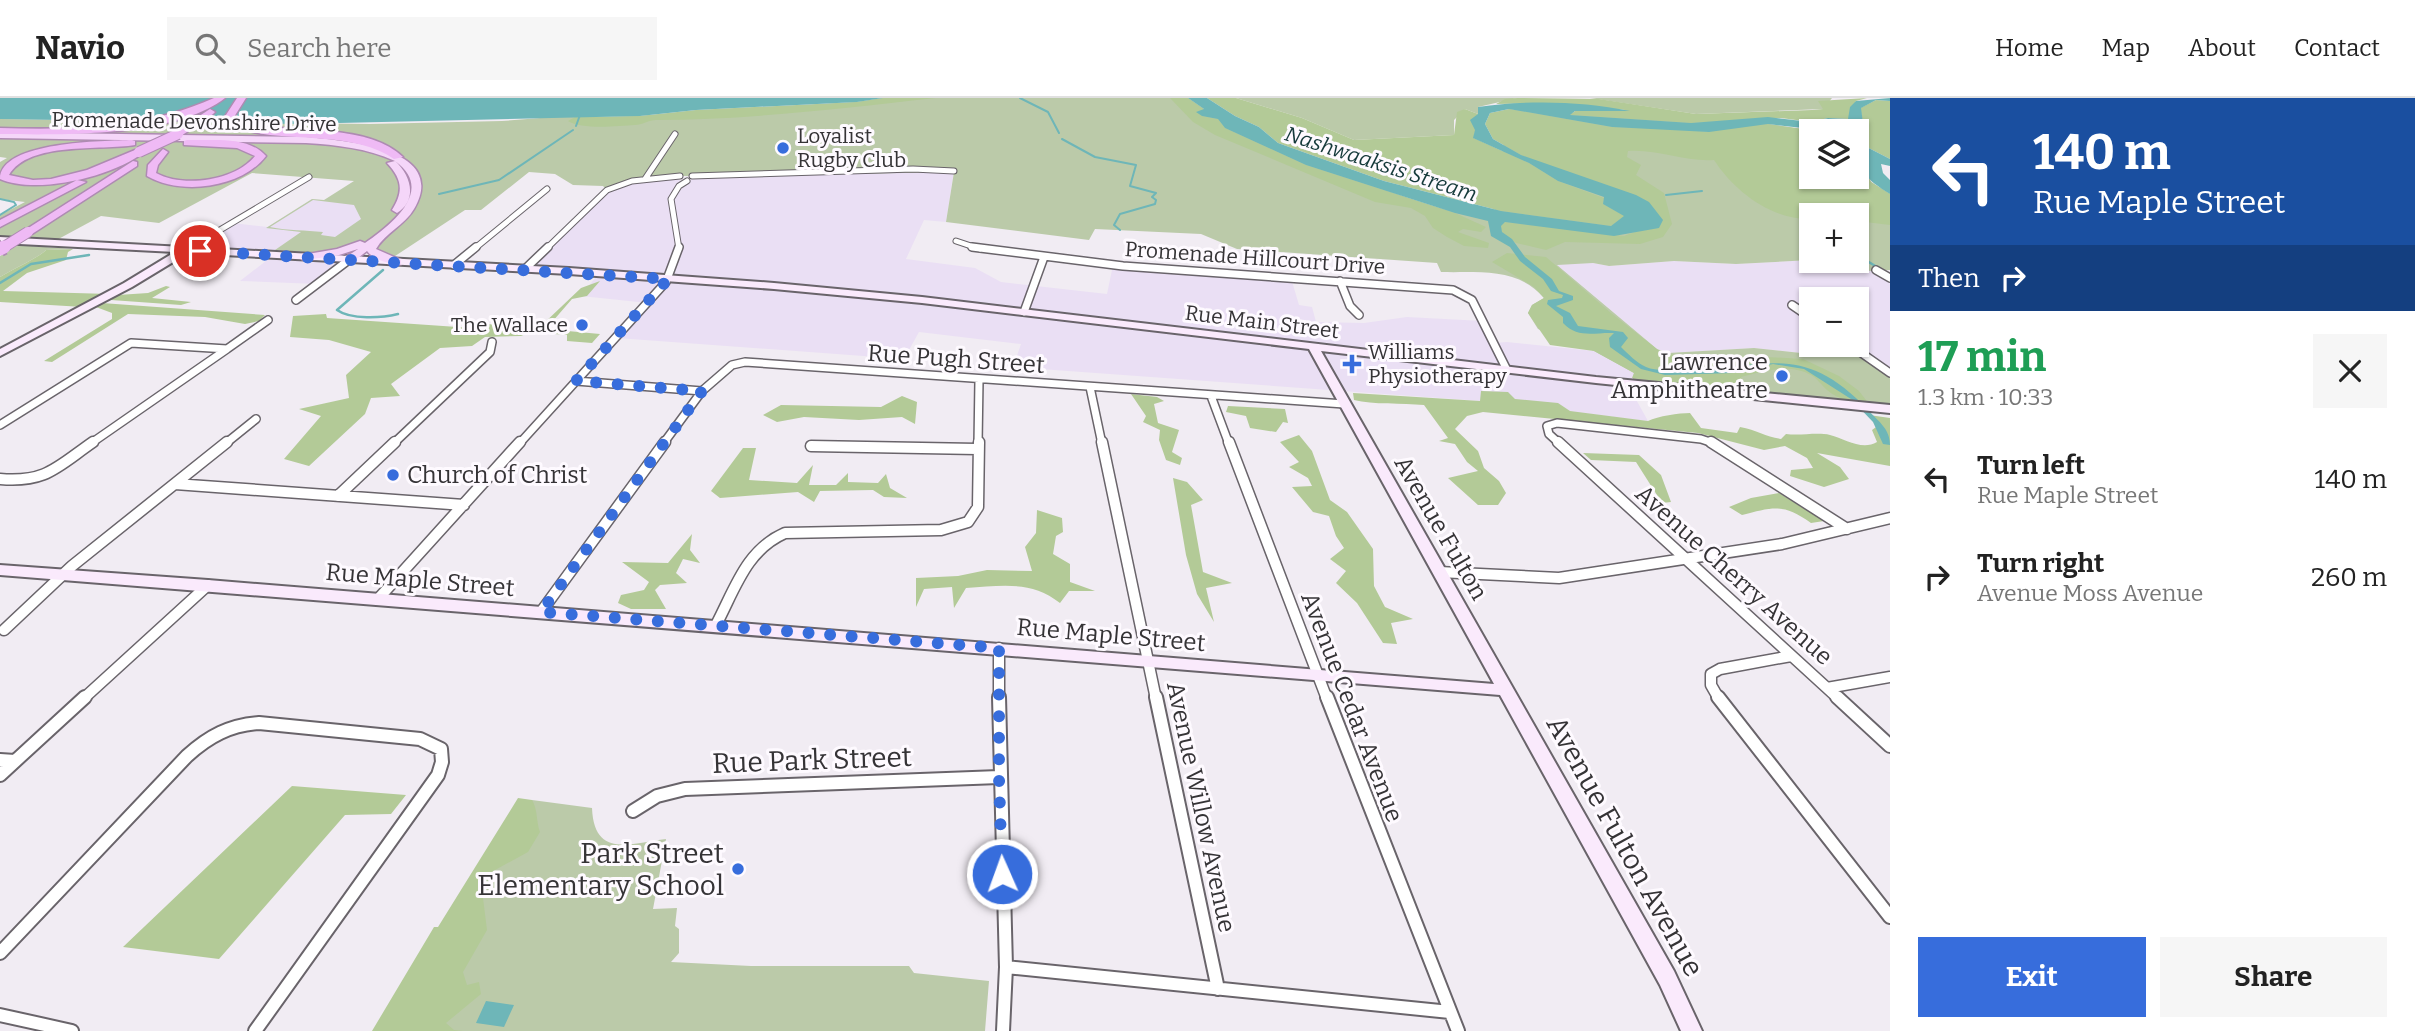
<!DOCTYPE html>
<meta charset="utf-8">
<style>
body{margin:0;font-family:Bitter,serif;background:#f6f6f6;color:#222;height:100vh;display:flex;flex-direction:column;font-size:26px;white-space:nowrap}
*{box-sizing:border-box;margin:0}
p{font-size:23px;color:#767676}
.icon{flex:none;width:38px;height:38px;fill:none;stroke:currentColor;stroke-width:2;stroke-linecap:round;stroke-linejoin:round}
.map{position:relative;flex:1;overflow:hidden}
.details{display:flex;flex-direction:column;background:#fff;width:525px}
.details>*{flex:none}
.top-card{background:#1a4fa0;color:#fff;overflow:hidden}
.buttons{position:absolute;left:1799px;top:21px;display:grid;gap:14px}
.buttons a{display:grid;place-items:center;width:70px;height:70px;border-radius:0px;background:#fff;box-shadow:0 2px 5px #0004;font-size:35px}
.pin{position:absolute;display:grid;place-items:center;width:60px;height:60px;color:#fff;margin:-30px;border:4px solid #fff;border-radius:50%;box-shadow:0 2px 7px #0007}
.me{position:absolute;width:77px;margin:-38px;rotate:358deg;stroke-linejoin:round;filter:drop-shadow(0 0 5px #0008)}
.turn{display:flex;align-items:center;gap:24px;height:147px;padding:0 28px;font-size:32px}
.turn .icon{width:91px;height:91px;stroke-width:2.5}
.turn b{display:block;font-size:49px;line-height:60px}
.then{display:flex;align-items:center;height:66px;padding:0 28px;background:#0003;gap:14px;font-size:26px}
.round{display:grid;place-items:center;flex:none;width:74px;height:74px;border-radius:0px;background:#f6f6f6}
.overview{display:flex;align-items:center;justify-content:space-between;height:119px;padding:0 28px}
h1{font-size:42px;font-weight:700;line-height:52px;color:#1e9e55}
.cta{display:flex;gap:14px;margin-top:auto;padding:14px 28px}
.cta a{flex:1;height:80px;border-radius:0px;background:#376ddc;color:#fff;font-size:28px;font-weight:700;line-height:80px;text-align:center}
.cta a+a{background:#f6f6f6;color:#222}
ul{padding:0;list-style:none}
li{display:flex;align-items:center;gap:21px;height:98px;padding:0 28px}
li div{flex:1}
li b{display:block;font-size:26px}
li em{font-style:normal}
header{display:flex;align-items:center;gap:42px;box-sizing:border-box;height:98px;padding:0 35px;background:#fff;border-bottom:2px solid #e0e0e0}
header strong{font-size:33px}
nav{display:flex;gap:38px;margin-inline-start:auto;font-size:24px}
.search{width:490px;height:63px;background:#f6f6f6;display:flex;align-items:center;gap:18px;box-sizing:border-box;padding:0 24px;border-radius:0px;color:#767676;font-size:26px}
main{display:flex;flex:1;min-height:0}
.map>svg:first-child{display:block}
.commercial{fill:#eadff4;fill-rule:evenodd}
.green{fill:#bbcaa9;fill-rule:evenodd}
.forest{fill:#b3ca97}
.water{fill:#6eb6b8}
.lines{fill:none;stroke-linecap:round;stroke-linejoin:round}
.stream-far1{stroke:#6eb6b8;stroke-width:2}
.stream{stroke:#6eb6b8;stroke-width:2.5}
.street-far3-casing{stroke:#69646a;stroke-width:7}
.street-far2-casing{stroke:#69646a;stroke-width:10}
.street-far1-casing{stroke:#69646a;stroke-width:13}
.street-casing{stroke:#69646a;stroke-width:16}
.secondary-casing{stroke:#69646a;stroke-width:4}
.primary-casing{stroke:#ae8bb2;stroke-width:3}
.highway-casing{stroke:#ae8bb2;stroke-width:3}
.street-far3{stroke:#fff;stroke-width:5}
.street-far2{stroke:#fff;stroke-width:7}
.street-far1{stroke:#fff;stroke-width:10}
.street{stroke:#fff;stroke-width:12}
.secondary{fill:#faeafc;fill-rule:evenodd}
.primary{fill:#f5d6f9;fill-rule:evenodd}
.highway{fill:#efbaf5;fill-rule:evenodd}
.highway-bridge-far1-casing{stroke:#ae8bb2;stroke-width:12;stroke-linecap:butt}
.highway-bridge-casing{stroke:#ae8bb2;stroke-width:16;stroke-linecap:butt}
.highway-bridge-far1{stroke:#efbaf5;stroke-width:10}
.highway-bridge{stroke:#efbaf5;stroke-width:13}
.route{stroke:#376ddc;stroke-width:12;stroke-dasharray:0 21.6}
.poi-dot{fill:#376ddc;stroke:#fefaff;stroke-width:2.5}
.labels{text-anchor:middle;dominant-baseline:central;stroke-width:6;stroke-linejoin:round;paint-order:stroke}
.far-street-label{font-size:21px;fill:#353336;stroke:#fefaff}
.far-poi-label{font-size:21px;fill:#353336;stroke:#fefaff;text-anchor:start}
.far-water-label{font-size:21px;font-style:italic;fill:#15393a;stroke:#fefaff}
.street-label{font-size:24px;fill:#353336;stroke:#fefaff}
.poi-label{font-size:24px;fill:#353336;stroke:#fefaff;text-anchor:end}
.near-street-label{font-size:28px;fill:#353336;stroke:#fefaff}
.near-poi-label{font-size:28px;fill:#353336;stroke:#fefaff;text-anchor:end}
</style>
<header>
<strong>Navio</strong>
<div class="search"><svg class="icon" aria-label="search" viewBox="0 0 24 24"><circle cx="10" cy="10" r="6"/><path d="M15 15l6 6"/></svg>Search here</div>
<nav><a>Home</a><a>Map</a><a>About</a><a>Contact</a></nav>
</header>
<main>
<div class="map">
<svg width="1890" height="933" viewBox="0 0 1890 933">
<rect width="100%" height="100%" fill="#f1ecf3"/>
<path class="commercial" d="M954,73l-8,51 -22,-2 -18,39 69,9 26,14 106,12 6,-29 178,13 8,27 13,2 4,15 48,1 43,-6 76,4 11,22 13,-1 87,9 40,22 -2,11 -4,1 20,36 -167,-20 -468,-34 8,-23 -102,-12 -15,27 -287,-21 31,-35 -67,-7 17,-22 -73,-5 82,-79 12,-5 54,-7 11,4 12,-4 110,-6z
M312,101l46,5 7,15 -58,37 43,3 -33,25 -77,-3 31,-24 -85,-7 46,-27 36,4z
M1811,162l39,1 17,10 9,-1 14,8v95l-24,-17 -28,1 -84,-9 -86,5 -11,-4 -101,-85 37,-1 16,3 65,-5 62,3zM1811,201h46v46h-46z"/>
<path class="green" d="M883,0h305l16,11c94,42 187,93 289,111l16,-111 259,15 45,7 -2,46h46v-22l14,27 19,12v76l-23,1 -17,-10h7v-46h-46v45l-75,4 -62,-3 -65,5 -16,-3 -36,2 100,84 11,4 86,-5 84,9 28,-1 24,17v36l-258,-25 2,-11 -40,-22 -56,-22 -10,-16 4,-8 12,-7c-27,-31 -64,-25 -103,-26l-4,-9 -200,-14 -36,-15 -106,-5 -6,11 -143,-18 8,-50 -251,5c-33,-4 -65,4 -96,13l-4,-4 -30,-1 -18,-11 -26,-2 -48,38h-16l-76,50 -14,-6 -1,-12 -52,11 -47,-3 26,-18 -35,-4 46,-29 12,1 30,-19 -102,-8 -93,50 -58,-7 -50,27 -51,-3v-25l25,-13 -25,-3v-37l7,-4 -7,-1v-38l370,5 132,-3 64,-5 20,2 54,-2 217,-14zM313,102l41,5 7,14 -26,18 -14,-2 2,-3c-18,-2 -34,-1 -53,-5z
M1236,0h281l-39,9v7l-13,-5 -11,11v15l-100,5 -52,-22z
M1590,0h242l-9,11 -127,5z
M18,147l55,4 -27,1c-6,7 -35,20 -46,27v-21z
M532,702l60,8c2,51 39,35 74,31l-13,70 24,-1 -2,18 4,3v24l-8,9 80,4h158l5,7 75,8 -4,50h-565l57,-100 9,-56z"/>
<path class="forest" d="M883,0h53c-91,10 -188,22 -280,22 -7,0 -14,5 -21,5 -16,1 -54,5 -67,-4l7,-4 65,-1 56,-6 161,-8z
M1170,0h18l16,11 -2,7 16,3 7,9 81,37 149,48 31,14 -5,5 -18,-3 -5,3 31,11 -1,5 -24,-2 -17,-9 -14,-9 -8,-12 -14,-8 -36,-6 -160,-67 -22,-13z
M1207,0h29l66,20 52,22 100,-5 3,-23 8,-3 13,5 -4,24 55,25 29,18 46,17 -1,6 22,12 -14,10 -110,-15 -117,-30 -106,-38 -19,-16 -24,-11z
M1517,0l82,1 97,15 116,-4 11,-1 -5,-8 49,-3 -11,3 -7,18 -21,-1 -17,4 -30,-4 -90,5 -121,-8 5,-4 50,-1 -72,-7 -57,1 9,-5z
M1876,2l14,1v58l-33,-17v-11h-28l-4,-6 38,-2 -3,-15z
M1509,11l103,18 76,2 18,3 15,-4 47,-4 43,6 2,1 -2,46h46v-22l14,27 19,12v31l-33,-4v-6h-46v4c-39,1 -76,-27 -97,-59 -29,2 -56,-11 -86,-9l-1,6 14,8 -5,10 28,18 8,31 -9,13 -23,7 -75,-2 -19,8 -30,-7 -14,-11 -2,-6 5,-4 119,14 27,-10v-13l-130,-58 -28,-16 -8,-15 5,-11z
M73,151l-5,3 -2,8 -39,13 -24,18 107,3 -27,13 -83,-5v-25c11,-7 40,-20 46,-27z
M1507,155l39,4 65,56 51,40 42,6 46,-3 53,3 36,17 20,15 10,13c-16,-2 -29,-3 -42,-14 -6,-5 -9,-11 -16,-15 -22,-12 -47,-4 -70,2l6,15 -115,-14 2,-5 -40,-22 -44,-6 -22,-32 4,-8 12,-7 -10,-11 -42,-25z
M600,183l-13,15 -15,3 -26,30 54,5 -8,9 -25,-2v-6l-37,-3 -9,4 -36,1 -13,9 -32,2 -49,36 9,12 -29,2 -6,16 -56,52 -25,-7 37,-43 -22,-7 50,-11 -3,-23 25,-23 -42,-12 -39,-3 3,-21 33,-2 1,4 145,10 11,-4 58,2 40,-38z
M166,188l4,1 -18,11 39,4 -10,3 -70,-5 7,-5 30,-2z
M102,205l163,12 -6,6 -14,3 -40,-7 -77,-3 -76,48 -8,-1 68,-42v-6l-16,-6z
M1481,293l27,1 7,7 43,4 12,8 78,10c10,-5 31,-8 42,-8l11,15 36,5 3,-6c17,3 26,10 41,12l5,-5c14,2 31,-2 44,1 15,4 32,16 47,7l-5,-12 7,-5 -10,-10 21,3v48l-73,-13 23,14 9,12 -25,8 -34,-11 1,-6 22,-2 -6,-10 -22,-12 -21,4 -66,-17 -215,-21 -16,4 -12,13 23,22 6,17 15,13 7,12 -8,12h-20l-30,-27 30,-7 -11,-9 -12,-18 -16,-3 9,-3 -24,-33c-22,-2 -51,0 -70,-5l-1,-7 127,8z
M1131,296l26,3 7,4 -10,3 4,19 21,7 -7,22 10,6 -2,7 -14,-5 -7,-20 1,-10 -17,-8 3,-6z
M902,298l15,6 -2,22 -13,-7 -43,3 -55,-3 -27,5 -14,-7 18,-10 100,2z
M1228,308l57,3 3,14 -5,-1 -7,10 -26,-4 -4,-12 -20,-4z
M1299,337l13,16 18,49 17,12 26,37 1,37 11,21 28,12 -22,4 6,21 -14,-1 -26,-40 -21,-20 10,-12 -16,-12 14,-11 -8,-12 -7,-20 -16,-4 -21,-25 20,-1 -4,-8 -19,-11 10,-5 -19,-20z
M743,350h13l-7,32 48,3 16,-18 -4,20h27l12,-12v9l30,1 8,-9 4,14 17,10 -23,-1 -11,-7 -53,1 -6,11 -16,-10 -78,6 -9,-7z
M1583,355l56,2 22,20 10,27 -9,1 -26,-41 -45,-2z
M1173,380l14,4 16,18 -12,5 12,67 29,11 -26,5 8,34 -17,-28 -11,-39z
M1779,395l45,28 -13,2c-28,-20 -38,-16 -69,-8l-13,-8 22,-9z
M1037,412l25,8 1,14 -7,4 -3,18 17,10v18l25,9h-26l-9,12c-29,-23 -59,-17 -94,-15l-12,20 -2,-21 -28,2 -8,18v-29l42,-2 29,-6 45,1 -7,-24 11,-14z
M692,436l-2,16 10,13 -17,-4 -7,14 11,10 -27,2 -5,5 11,19h-35l-13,-6 3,-8 23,-5 5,-8 -27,-20 46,1z
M292,688l114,9 -15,19 -46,1 -126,144 -96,-12z
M518,700l14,2c6,10 4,21 8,32l-12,20 -42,23 -3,23 4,32 -24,42 4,13 12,-3 2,12 -35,29 8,7 9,1h-91l62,-104h4z"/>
<path class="water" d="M0,0h883l-26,4 -161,8 -56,6 -344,8 -296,-5z
M1188,0h19l28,18 24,11 19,16 106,38 117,30 110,15 13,-10 -21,-12 1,-7 -46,-16 -29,-18 -56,-25 2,-8 -5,-10 8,-6v-7c50,-7 102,-6 152,4h-55l-5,4 121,8 77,-6 43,5 17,-4 20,1 2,-12 6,-6 34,-3v3l-14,-1 -15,8 2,15 -37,2 3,6 -61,-7 -59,8 -97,-5 -103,-18 -19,4 -5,11 8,15 28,16 115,40 13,7 14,18 -4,8 -45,8 -109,-14 -4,4 1,6 10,7 13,18 27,22 7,12 14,5v4l-17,6 14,7 8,13 45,6 5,6 -7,9c7,7 16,16 25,20 12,5 26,2 38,2 81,0 119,-29 185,42 10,11 21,18 21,34l-7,-1 -10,-22 -22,-23 -47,-30 -31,-5 -39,9 -69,2 -24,-6 -31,-22 -1,-9 5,-5c-19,-1 -36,6 -51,-10v-6l-16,-13 1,-4 14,-2 1,-3 -12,-4 -8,-12 -23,-18 -10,-14 -19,-11 -3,-15 -33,-8 -149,-48 -81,-37 -7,-9 -16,-3 -6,-4 8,-3z
M1857,44l33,17v7l-9,-2 2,9 7,7v14c-24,-15 -33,-23 -33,-52z
M486,903l28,4 -10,22 -28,-4z"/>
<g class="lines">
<path class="stream-far1" d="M1020,0l28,14 11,21
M576,28l4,-11
M1062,41l33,18 41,8 -6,21 26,7 -4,4 4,3 -1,4 -35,10 -6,11 6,5
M439,96l60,-14 74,-50
M1666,97l36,-4
M0,101l14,3 2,3 -16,10
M1802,121l9,6"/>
<path class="stream" d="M1857,157l20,12
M383,172l-46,40c14,10 45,8 61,4
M0,185l31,-19 58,-9"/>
<defs>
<path id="street-far3" d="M692,78l221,-7 41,2
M645,81l30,-45
M956,143l24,8
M188,151l121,-72
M474,151l73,-60
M546,151l61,-59 25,-9 48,-5
M679,151l-8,-50 8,-13 8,-5"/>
<path id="street-far2" d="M972,149l151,19 330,24 19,10 35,70
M186,152l5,-3
M454,167l22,-18
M525,171l23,-22
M1876,172l14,8
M1340,183l10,25 9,9
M296,202l54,-41
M1792,207l19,13
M1024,214l20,-55
M1850,247l40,28
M227,251l41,-29
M576,283l126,10 30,-26 13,-3 599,42
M1090,289l12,57
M1211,298l18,48
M0,327l131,-82 96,6 -137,95
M225,346l31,-25
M393,346l97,-92 2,-10
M519,346l147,-162 13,-35
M663,346l39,-53
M978,346l1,-64
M1560,346l-11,-10 -2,-8 10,-3 144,16 15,5"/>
<path id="street-far1" d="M1102,344l54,257
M1229,344l98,257
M1558,344l281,257
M1711,344l136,87
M811,348l166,3
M0,381c46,4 57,-12 93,-37
M175,386l289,21
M338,398l57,-54
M1439,474l120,6 223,-34 108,-26
M378,501l142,-157
M541,514l124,-170
M716,527c19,-36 30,-75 69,-92l156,-3 27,-8 10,-15 1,-65
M4,532l68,-64 155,-124
M999,550v51
M1827,590l63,-11
M83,601l125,-114
M1719,601l-8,-14v-11l9,-5 71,-13"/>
<path id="street" d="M999,599l7,270 -3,64
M1156,599l62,292
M1327,599l131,334
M1718,599l172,220
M1837,599l53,49
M0,662l15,1
M0,677l85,-78
M633,713l24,-15 28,-7 314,-12
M0,855l187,-197c22,-20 43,-31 72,-33l161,16 21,10 1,13 -4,13 -183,256
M1006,869l444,45
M0,917l72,16"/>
<path id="secondary" d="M0,139l569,31 205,15 148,14 674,80 294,28v8l-294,-30 -275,-32 353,620 28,60h-21l-21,-46 -160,-290 -1500,-120v-10l208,15 1286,104 -185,-335 -387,-46 -148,-14 -205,-15 -381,-21 -56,34 -132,69v-7l124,-66 51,-31 -175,-9z"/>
<path id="primary" d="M0,34l306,5c38,4 144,10 108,72 -9,16 -29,24 -38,40l25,11v4c-10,1 -27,-4 -34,-13l-13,10h-8v-4l12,-8 -19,6 -33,5 -4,-1v-4l35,-6 23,-8 5,2c26,-18 71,-53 30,-82 16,14 23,39 2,52l-5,-3c12,-19 10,-31 -5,-47l8,-2c-29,-13 -58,-16 -89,-18l-306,-5z"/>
<path id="highway" d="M214,0h11c-50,39 -163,37 -225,36v-6c74,2 145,1 214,-30z
M237,0h9l-12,19 11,8c46,7 123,-2 158,32l-9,2c-50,-35 -137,-9 -170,-41z
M210,11l5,3 -2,2 -32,22h-6v-4z
M132,42l3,1v4c-34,6 -106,-4 -126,30l24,5 18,-1 36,-9 48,-20 9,2c-31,25 -108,43 -144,27 0,-38 105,-38 132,-39z
M187,42c26,1 60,-5 79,16 -24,32 -85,40 -119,20l1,-11 15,-16 5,3 -10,13 -2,8c27,15 79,8 99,-17l-18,-8 -53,-3v-4z
M133,63l4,1v4l-105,68 -10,-2z
M77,82l9,2 -86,45v-7z"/>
</defs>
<use href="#street-far3" class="street-far3-casing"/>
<use href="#street-far2" class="street-far2-casing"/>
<use href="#street-far1" class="street-far1-casing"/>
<use href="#street" class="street-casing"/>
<use href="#secondary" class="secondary-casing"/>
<use href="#primary" class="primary-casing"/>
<use href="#highway" class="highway-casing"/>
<use href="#street-far3" class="street-far3"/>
<use href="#street-far2" class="street-far2"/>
<use href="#street-far1" class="street-far1"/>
<use href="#street" class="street"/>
<use href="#secondary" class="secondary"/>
<use href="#primary" class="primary"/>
<use href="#highway" class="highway"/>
<defs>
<path id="highway-bridge-far1" d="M139,54l39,-18
M1,151l27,-17"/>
<path id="highway-bridge" d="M0,151l4,-2"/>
</defs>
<use href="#highway-bridge-far1" class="highway-bridge-far1-casing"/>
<use href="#highway-bridge" class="highway-bridge-casing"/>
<use href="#highway-bridge-far1" class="highway-bridge-far1"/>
<use href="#highway-bridge" class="highway-bridge"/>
</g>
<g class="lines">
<path class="route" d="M200,153l468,28 -92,102 126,10 -161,221 458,36v130l3,96"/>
</g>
<g class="poi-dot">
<circle cx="783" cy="50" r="7"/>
<circle cx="582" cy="227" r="7"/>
<path d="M1348.5 255.5h7v7h7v7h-7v7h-7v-7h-7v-7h7z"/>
<circle cx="1782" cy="278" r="7"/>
<circle cx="393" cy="377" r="7"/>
<circle cx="738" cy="771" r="7"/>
</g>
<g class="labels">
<g class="far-street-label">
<text transform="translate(194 24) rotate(1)">Promenade Devonshire Drive</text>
<text transform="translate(1255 160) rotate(4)">Promenade Hillcourt Drive</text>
<text transform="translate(1262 224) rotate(7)">Rue Main Street</text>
</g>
<g class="far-poi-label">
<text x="797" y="38">Loyalist<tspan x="797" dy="24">Rugby Club</tspan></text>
<text x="568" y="227" text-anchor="end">The Wallace</text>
<text x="1368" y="254">Williams<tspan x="1368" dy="24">Physiotherapy</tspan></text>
</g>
<g class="far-water-label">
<text transform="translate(1381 66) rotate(18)">Nashwaaksis Stream</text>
</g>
<g class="street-label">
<text transform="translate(956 261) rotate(4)">Rue Pugh Street</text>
<text transform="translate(1441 430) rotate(60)">Avenue Fulton</text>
<text transform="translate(1734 477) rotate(42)">Avenue Cherry Avenue</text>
<text transform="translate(420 482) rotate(5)">Rue Maple Street</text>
<text transform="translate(1111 537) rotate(5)">Rue Maple Street</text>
<text transform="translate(1352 609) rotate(69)">Avenue Cedar Avenue</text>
<text transform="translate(1201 709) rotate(78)">Avenue Willow Avenue</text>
</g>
<g class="poi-label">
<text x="1768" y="264">Lawrence<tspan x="1768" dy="28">Amphitheatre</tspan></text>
<text x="407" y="377" text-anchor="start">Church of Christ</text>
</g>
<g class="near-street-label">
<text transform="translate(812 662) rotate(-2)">Rue Park Street</text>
<text transform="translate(1625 748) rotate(61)">Avenue Fulton Avenue</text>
</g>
<g class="near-poi-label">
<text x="724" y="755">Park Street<tspan x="724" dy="32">Elementary School</tspan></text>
</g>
</g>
</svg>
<div class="buttons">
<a><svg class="icon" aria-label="layers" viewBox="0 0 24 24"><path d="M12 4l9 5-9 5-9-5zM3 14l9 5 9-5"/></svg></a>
<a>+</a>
<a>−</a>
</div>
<div class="pin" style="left:200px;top:153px;background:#d93025"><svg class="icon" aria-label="arrive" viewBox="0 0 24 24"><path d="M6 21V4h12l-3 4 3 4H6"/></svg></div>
<svg class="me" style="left:1002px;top:776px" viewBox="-20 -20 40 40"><circle r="17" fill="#376ddc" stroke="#fff" stroke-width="3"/><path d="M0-11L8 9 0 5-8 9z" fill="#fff"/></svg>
</div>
<section class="details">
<div class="top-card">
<div class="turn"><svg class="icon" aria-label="left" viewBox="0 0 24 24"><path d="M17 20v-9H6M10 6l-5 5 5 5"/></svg><div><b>140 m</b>Rue Maple Street</div></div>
<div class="then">Then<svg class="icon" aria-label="right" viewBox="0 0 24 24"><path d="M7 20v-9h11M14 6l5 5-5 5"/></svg></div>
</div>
<div class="overview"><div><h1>17 min</h1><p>1.3 km · 10:33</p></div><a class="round"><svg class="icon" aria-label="close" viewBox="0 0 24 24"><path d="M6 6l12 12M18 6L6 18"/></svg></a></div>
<ul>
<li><svg class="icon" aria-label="left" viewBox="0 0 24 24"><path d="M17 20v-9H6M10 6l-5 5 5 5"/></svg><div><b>Turn left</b><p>Rue Maple Street</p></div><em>140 m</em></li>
<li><svg class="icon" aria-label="right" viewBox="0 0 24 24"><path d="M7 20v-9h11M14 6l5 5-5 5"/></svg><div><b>Turn right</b><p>Avenue Moss Avenue</p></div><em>260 m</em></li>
</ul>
<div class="cta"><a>Exit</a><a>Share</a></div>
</section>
</main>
